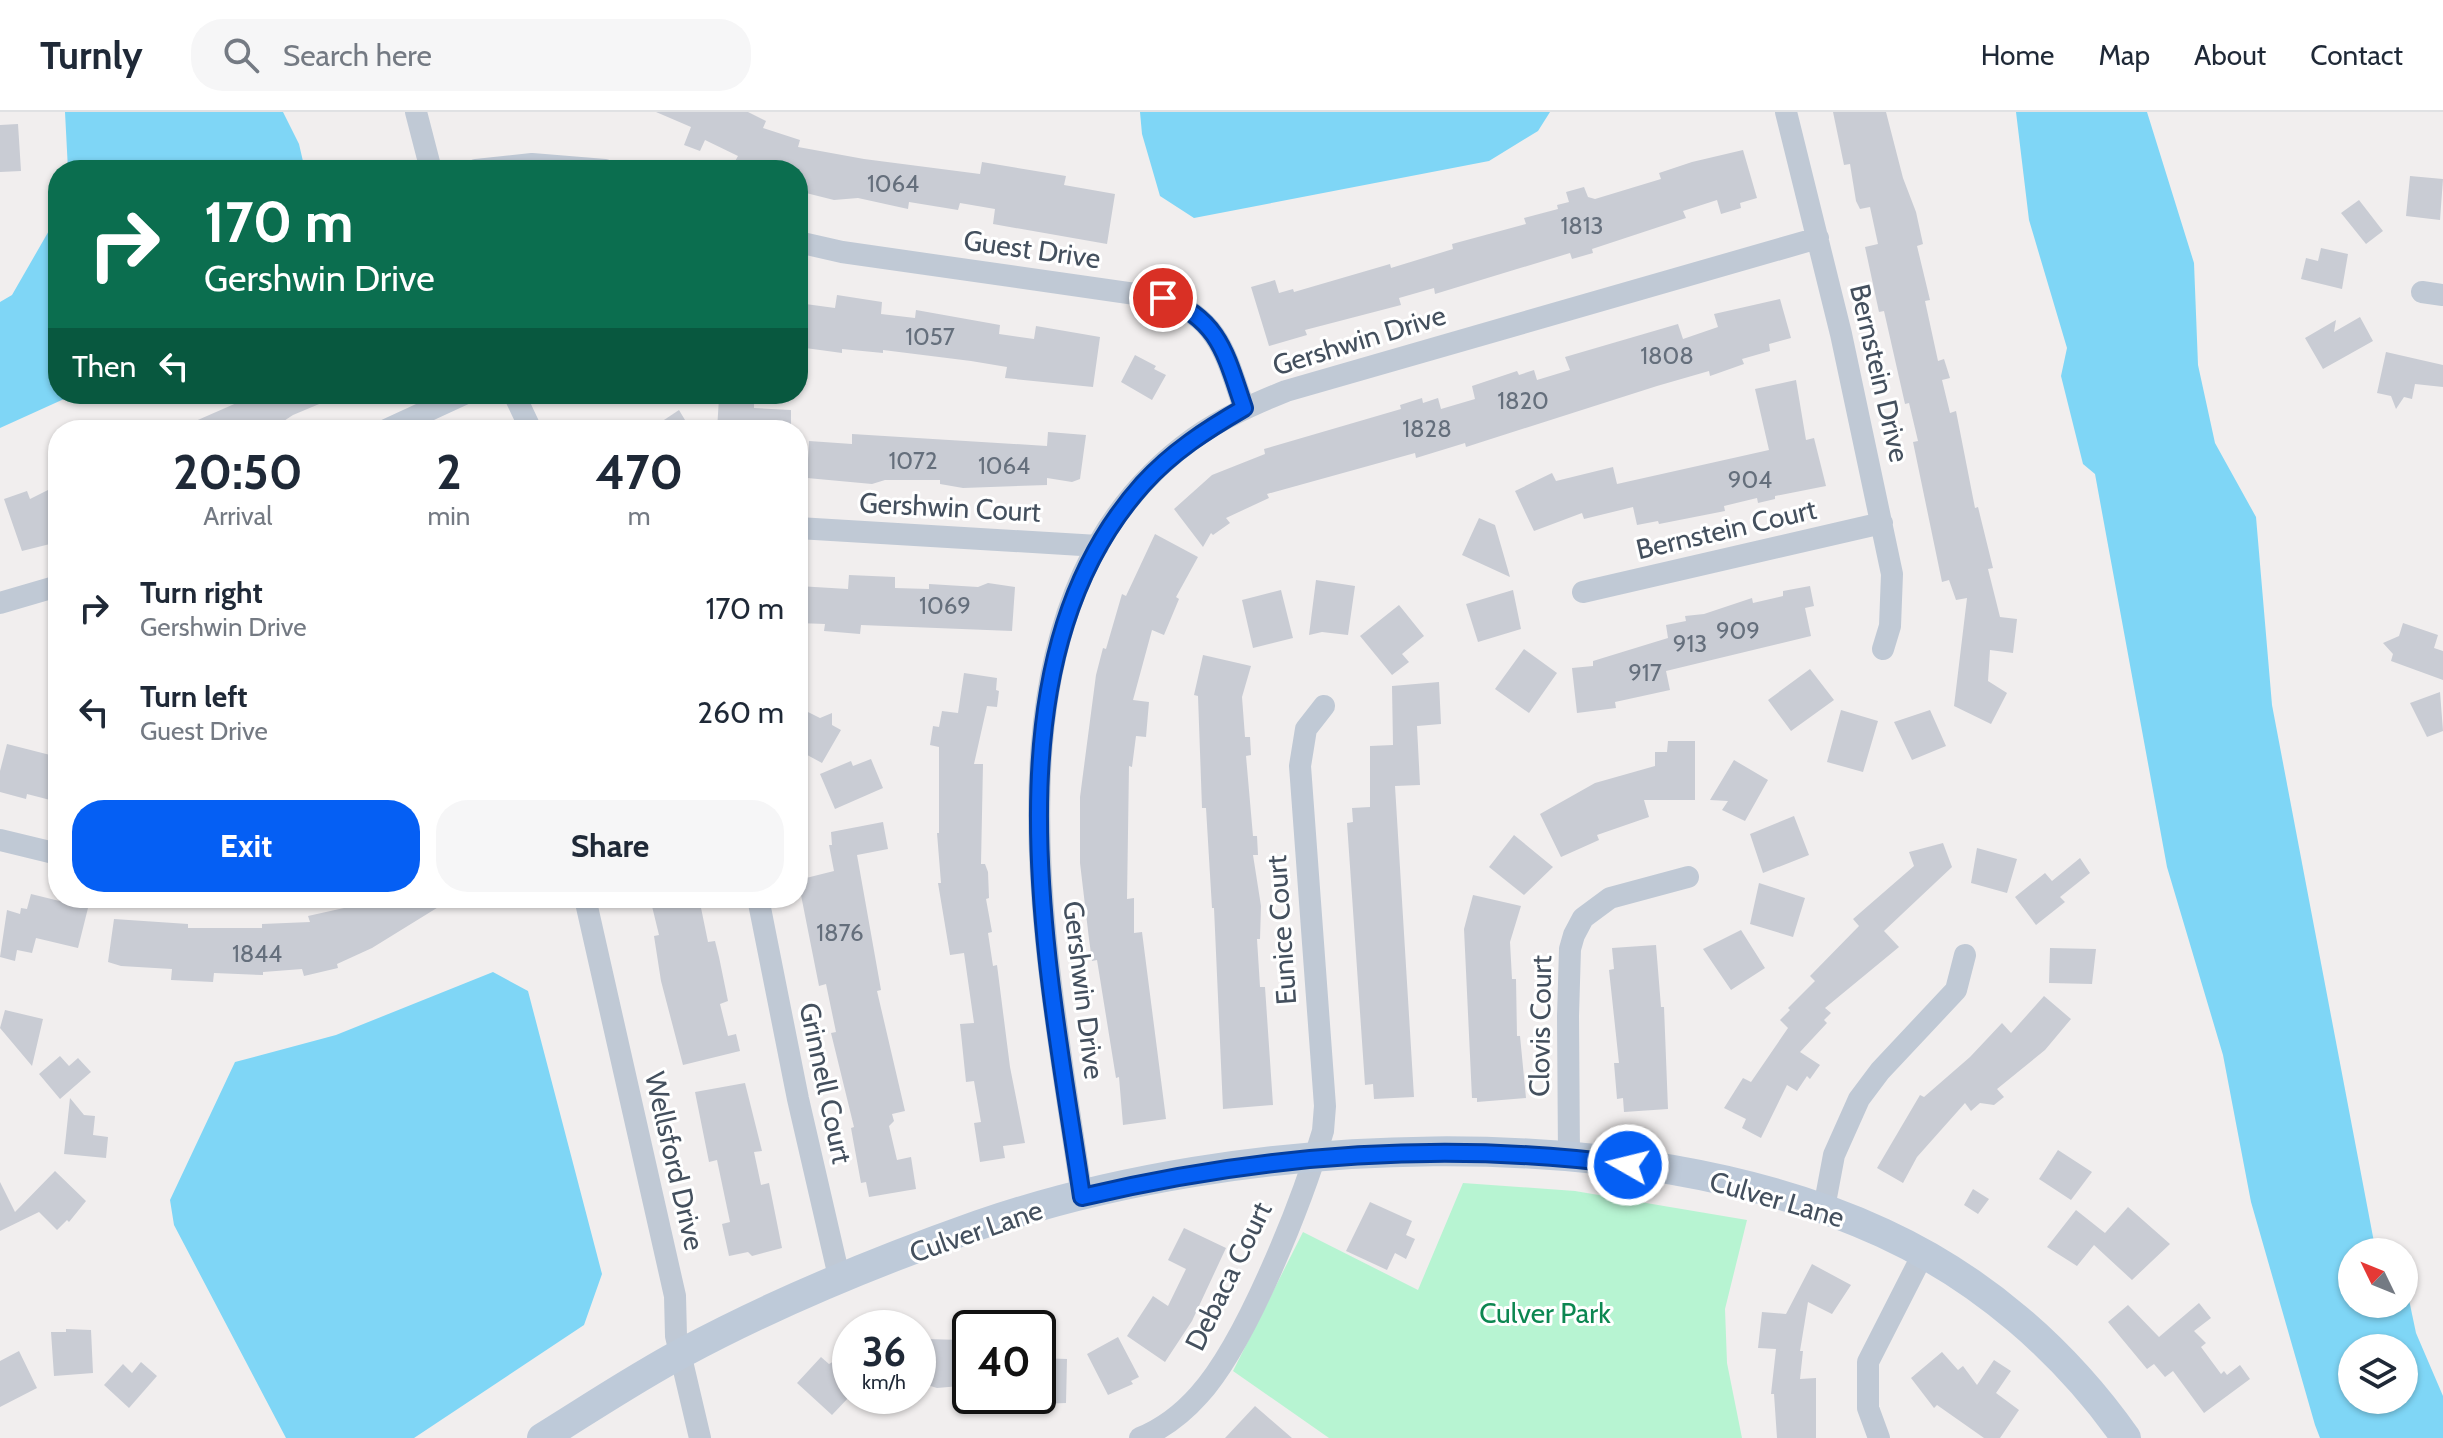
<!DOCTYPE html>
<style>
body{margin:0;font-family:Cabin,sans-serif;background:#f6f6f7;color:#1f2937;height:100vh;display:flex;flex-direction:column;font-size:30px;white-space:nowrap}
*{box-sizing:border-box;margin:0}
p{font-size:26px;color:#747a83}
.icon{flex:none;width:44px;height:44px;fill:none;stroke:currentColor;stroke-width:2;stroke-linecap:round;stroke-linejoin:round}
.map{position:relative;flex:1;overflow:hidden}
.panel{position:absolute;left:48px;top:308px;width:760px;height:488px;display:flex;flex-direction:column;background:#fff;border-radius:32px;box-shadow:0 2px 6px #0004}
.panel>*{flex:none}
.banner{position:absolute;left:48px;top:48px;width:760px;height:244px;border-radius:32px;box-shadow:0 2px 6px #0004;background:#0b6e4f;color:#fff;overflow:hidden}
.needle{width:52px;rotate:313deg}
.buttons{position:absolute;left:2338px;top:1126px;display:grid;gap:16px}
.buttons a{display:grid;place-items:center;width:80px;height:80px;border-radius:50%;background:#fff;box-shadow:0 2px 6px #0004;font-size:40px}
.speed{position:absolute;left:832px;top:1198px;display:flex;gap:16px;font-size:40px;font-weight:700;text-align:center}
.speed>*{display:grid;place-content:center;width:104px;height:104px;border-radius:50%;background:#fff;box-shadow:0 2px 6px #0004;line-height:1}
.speed small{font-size:20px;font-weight:400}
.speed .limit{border:4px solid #111;border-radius:12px;background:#fff;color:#111}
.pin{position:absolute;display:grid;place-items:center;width:68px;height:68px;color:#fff;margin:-34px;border:4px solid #fff;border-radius:50%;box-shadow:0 2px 8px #0007}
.me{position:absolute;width:88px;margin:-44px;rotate:278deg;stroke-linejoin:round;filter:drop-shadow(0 0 6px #0008)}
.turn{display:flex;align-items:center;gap:28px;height:168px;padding:0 24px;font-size:36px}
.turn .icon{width:104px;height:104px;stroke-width:2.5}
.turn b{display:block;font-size:56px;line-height:68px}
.then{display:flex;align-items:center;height:76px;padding:0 24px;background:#0003;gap:16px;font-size:30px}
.eta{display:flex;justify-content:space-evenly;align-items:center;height:136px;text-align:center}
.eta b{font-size:48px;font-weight:700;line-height:56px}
.cta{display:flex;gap:16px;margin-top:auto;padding:16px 24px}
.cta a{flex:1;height:92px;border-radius:32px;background:#055ff4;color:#fff;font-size:32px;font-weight:700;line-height:92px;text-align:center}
.cta a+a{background:#f6f6f7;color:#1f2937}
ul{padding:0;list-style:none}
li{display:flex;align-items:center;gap:24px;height:104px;padding:0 24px}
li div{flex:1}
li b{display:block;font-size:30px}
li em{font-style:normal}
header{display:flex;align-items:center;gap:48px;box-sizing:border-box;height:112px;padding:0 40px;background:#fff;border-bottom:2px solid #e0e1e3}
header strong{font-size:38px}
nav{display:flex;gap:44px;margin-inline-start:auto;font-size:28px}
.search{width:560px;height:72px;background:#f6f6f7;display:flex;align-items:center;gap:20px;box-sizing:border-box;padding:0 28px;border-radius:32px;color:#747a83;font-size:30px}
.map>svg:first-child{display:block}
.green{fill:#b7f4d2}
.water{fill:#7fd6f6;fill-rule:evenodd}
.building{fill:#c9ccd4}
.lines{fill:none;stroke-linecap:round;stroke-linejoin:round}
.street{stroke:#c0c9d5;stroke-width:22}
.secondary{stroke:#becad9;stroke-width:30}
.route-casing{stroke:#033e9f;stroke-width:20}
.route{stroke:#055ff4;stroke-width:14}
.labels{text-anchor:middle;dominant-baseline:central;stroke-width:6;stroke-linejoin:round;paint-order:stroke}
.number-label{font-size:24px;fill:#656f7c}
.street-label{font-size:28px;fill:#44505e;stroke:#fff}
.park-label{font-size:28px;fill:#0c8751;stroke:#fff}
</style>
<header>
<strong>Turnly</strong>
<div class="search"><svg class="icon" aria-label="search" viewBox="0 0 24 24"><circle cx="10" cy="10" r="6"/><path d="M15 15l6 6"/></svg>Search here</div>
<nav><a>Home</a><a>Map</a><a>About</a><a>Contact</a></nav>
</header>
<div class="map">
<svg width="2443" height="1326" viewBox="0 0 2443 1326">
<rect width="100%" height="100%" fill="#f1eeee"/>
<path class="green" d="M1463,1071l112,8 172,29 -22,89 2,54 15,75h-413l-96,-67 70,-139 115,58z"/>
<path class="water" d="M65,0h218l16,32 6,26h-237z
M1140,0h410l-12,19 -49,30 -295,57 -34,-22 -18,-62z
M2016,0h131l47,151 4,102 17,78 41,74 16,188 102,537 24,10h-46v52h52v-28l12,57 27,63v42h-123l-5,-13 -64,-223 -28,-147 -56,-188 -72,-393 -12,-10 -22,-88 6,-28 -38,-128zM2404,1236v52h-52v-52z
M58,103v179h17l-75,34v-126l12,-7z
M493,860l35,19 74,283 -18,51 -170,113h-128l-112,-213 -4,-25 65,-138 101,-27z"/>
<path class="building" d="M656,0h92l18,9 -3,7 37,12 -2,7 66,12 116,15 2,-12 84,14 -2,9 51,9 -8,50 -114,-20 2,-15 -35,-6 -2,7 -49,-8 -1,7 -50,-11 -24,2 -36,-9v-21h-68l8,-14 -33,-16 -5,11 -16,-6 7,-18z
M1833,0h53l17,66 13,34 7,32 -6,2 13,54 -5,1 13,60 6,-2 6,19 -8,2 8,33 6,-2 19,97 3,-1 15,61 -5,1 12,48 17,2 -4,34 -23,-3 -2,31 19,12 -16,31 -37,-18 13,-108 -11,2 -7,-20 -7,2 -29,-140 5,-1 -9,-38 -4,1 -21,-93 -5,1 -14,-65 13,-3 -8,-37 -10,2 -4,-8 -6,-37 -6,1z
M18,12l3,47 -21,1v-47z
M1743,38l14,48 -17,5 1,5 -20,6 -4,-14 -34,11 3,7 -94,31 1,4 -21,6 -2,-6 -135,41 -1,-6 -35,10 2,7 -96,25 2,5 -38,11 -18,-59 24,-7 4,13 14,-4 1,3 96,-28 1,4 62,-19 -1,-5 74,-20 -2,-6 34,-9 -1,-4 12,-3 -3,-10 18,-5 4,10 7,2 66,-20 -2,-6 33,-11z
M2410,64l33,3 -3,41 -34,-4z
M2359,88l24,31 -17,13 -25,-31z
M2321,136l27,6 -6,35 -41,-10 5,-21 12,3z
M837,183l45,7 -1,12 34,4 1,-8 84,15 -1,9 35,5 2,-13 64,11 -7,50 -88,-9 2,-11 -36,-6 -88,-11v3l-41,-4v4l-44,-6v-44l37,5z
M1780,187l11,39 -22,6 1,7 -28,8 2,5 -34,12 -1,-5 -52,15 -191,61 -1,-4 -49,15 -1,-5 -148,41 2,4 -43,20 4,5 -17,12 -2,-2 -8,14 -29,-38 38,-34 53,-21 -1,-5 137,-40 -1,-4 22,-7 1,5 15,-5 3,11 34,-10 -3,-13 45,-15 2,4 15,-5 3,10 33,-10 -5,-13 113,-33 5,15 35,-12 -4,-13z
M2360,205l13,24 -50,28 -18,-31 31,-18 -2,12z
M2386,240l57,13v22l-28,-3 -3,15 -8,-2 -8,12 -5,-13 -14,-3z
M1135,243l21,11 -2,3 12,6 -14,25 -31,-18z
M1796,268l10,60 8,-2 12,48 -51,10v3l-17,4 -1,-5 -33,8 1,5 -66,13 -1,-3 -21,4 -4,-18 -49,12 -2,-6 -48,18 -19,-40 37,-18 4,8 57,-14 4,17 152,-34 -14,-61z
M257,282h86l-50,21 -23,15h-95z
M719,286l35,3v7l37,2v20h-74z
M679,298l12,20h-42z
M1048,320l38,3 -6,44 -8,3 -25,-4v7l-84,3 -23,-4v-4h-55l-13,4 -65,-6 2,-37 43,3v-10l195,12z
M58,373v57l-36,9 -18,-52 23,-8 3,8z
M1479,406l16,7 15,52 -48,-22z
M1155,422l43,23 -22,40 3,2 -15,36 -12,-5 -19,70 16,2 -3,35 -10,-1 -4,31 -3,-1 -2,133 7,-1v35l8,-1 24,187 -43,6 -4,-48 -3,1 -19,-118 -5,1 -3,-22 -9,-76v-66l16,-122 7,-27 3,1 16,-55 4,2z
M849,463l46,2v11l34,1v-5l49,3 10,-4 27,4 -3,44 -151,-6 -1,9 -36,-3 1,-7 -27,-1v-37l50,3z
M1316,468l39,6 -7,49 -26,-3 -13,3z
M1810,474l4,20 -9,2 6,28 -145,35 4,19 -55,12 1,6 -39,5 -5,-45 21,-2v-5l75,-23 -2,-13 20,-4 -1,-5 19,-2 48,-16 1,5 30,-7v-5z
M1281,478l12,48 -40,10 -11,-48z
M1513,478l8,39 -43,13 -12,-38z
M1399,493l25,31 -22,18 7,8 -17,13 -32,-39z
M2403,511l35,12 -4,13 9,3v29l-52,-19 2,-7 -10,-11 16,-7z
M1524,537l33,24 -28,40 -34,-24z
M1203,543l48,11 -9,31 3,40h5l1,18 -5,1 7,80h4l1,19h-5l8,51 -1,33h-3l3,48h5l8,118 -50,4 -9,-201h-2l-6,-100h-4l-4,-112 -4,-1z
M1810,557l24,31 -43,31 -23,-31z
M964,561l33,5 -1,12 3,1 -2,16 -10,-1 -13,58h9l-2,100h4l3,8 1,26 -3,1 6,33 -4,1 5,33 4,-1 13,102 15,76 -22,3 2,12 -25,4 -6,-39 7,-1 -7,-41 -8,1 -6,-58 14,-1 -10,-70 -14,2 -12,-72h3l-4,-50h2v-86l-9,-2 3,-19 6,1 3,-16 16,2z
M1439,570l2,42 -24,2 3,59 -25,1 19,311 -40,2 -1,-15 -8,1 -18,-262 6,-1 -1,-14 18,-1v-61l23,-1 -1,-59z
M2440,580l3,39 -16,6 -17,-34z
M1841,598l37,11 -15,51 -36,-10z
M1930,598l16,36 -34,14 -18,-38z
M806,599l14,7 12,-5v12l9,5 -19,33 -24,-13v-25z
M1668,629h27v59h-51l5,17 -52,18 2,5 -38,17 -21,-43 55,-31 60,-17v-14h12z
M7,632l51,13v45l-31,-8 -1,5 -26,-7v-21z
M871,647l12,29 -48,21 -15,-35 31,-13 2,5z
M1734,648l34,20 -23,41 -23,-11 6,-9 -18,-1z
M1794,704l15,39 -46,18 -13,-39z
M883,710l5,27 -31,6 24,135 -4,1 28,120 -13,3 2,7 -5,5 8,34 14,-3 5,32 -47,8 -3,-15 -5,1 -10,-55 3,-1 -23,-94 5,-1 -10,-48 -7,2 -21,-106 36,-9 -5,-26h3l-1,-13z
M1514,723l39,32 -29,28 -35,-28z
M1943,731l9,24 -68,64 15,16 -74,61 6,5 -7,7 3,3 -27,29 20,13 -10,14 -3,-3 -10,15 -10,-6 -26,53 -19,-10 4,-9 -22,-11 19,-30 8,4 37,-54 -8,-8 10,-10 -2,-2 27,-27 -5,-5 49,-50 -6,-7 61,-53 -5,-14z
M1977,736l40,11 -10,34 -36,-10z
M2080,746l10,15 -30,24 5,5 -29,23 -21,-28 30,-24 7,8z
M1759,771l46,15 -12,39 -43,-13z
M31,782l57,14 -10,40 -42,-10 -4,15 -15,-3 -2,11 -15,-4 7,-47 13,4 1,-6 6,1z
M1473,783l48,11 -11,36 2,37h4l1,57h3l6,62 -49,4v-4h-5l-8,-169z
M358,786h95l-81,50 -35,16 1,4 -34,8 -2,-7 -39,3v3l-49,-2 -1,9 -42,-2 1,-11 -51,-3 -13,-4 6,-43 74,5v4h74v-4l48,-2 -2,-6 54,-12z
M650,786h49l9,44 7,-1 4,16 9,44 -8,3 8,32 8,-2 4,17 -57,14 -22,-84 -7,-45 5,-1z
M1741,818l24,38 -34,22 -28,-41z
M1656,833l5,62h3l4,102 -44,3 -1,-14 -6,1 -3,-36h5l-10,-93 5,-1 -2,-21z
M2050,836l46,1 -4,35 -43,-1z
M2044,884l27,23 -26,31 -48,39 7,8 -10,8 -14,-2 -9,8 -6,-8 -48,54 -14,26 -26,-15 43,-73 4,2 46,-40 32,-34 9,10z
M5,898l38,9 -11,47 -32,-38z
M60,944l9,10 9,-8 13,14 -31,27 -21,-25z
M745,971l17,68 -8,1 7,33 8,-2 13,65 -30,8 -4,-4 -19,4 -7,-32 8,-2 -13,-62 -8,2 -14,-70z
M70,986l14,17 11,1 -2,19 15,2 -2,21 -42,-4z
M2058,1038l34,22 -21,28 -32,-21z
M55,1059l31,30 -17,21 -2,-2 -10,10 -18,-18 -39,19v-49l15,30z
M1973,1077l16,10 -11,15 -14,-9z
M1370,1090l42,19 -6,14 9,4 -9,20 -11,-6 -8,17 -41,-19z
M2128,1095l42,37 -38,36 -38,-35 -17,21 -30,-19 29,-37 29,23z
M1184,1116l42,20 -34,73 -27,41 -38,-26 26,-40 15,10 18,-37 -18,-9z
M1812,1152l39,21 -19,29 -24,-12 -8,49h3l-3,28 16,-1v60h-39l-3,-44h-3l5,-45 -18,-1 4,-36 24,2z
M2199,1191l12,15 -17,13 12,12 -5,4 20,27 3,-3 3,4 13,-10 10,14 -46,34 -31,-42 -8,6 -11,-13 -7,5 -39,-47 20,-17 31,32z
M66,1217l25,1 2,43 -39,3 -3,-44h15z
M1118,1225l21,40 -8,4 2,3 -25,11 -21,-41z
M926,1227l36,1 -2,46 -23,2 -13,-4z
M19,1239l18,37 -37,19v-46z
M850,1240v44l-18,19 -35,-32 24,-26 8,7z
M1942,1240l16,18 5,-4 14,19 17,-25 17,11 -15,22 23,17 -19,28h-16l-47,-33 -3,3 -23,-30z
M1038,1246l29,1 -1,44 -28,1z
M141,1250l16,14 -28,32 -25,-23 19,-21 9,9z
M1255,1294l37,32h-67z"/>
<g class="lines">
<path class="street" d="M416,0l15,58
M1786,0l55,222 51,240 -2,52 -7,23
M476,58l56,-6 73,6
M798,130l44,10 321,46c57,21 63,58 81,110
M2422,180l21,3
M514,282l17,36
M386,318l78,-36
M798,416l300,18
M1583,480l299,-69
M0,491l58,-17
M0,728l58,14
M585,786l90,398 1,40 24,102
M758,786l40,201 42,182
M1569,1045l-1,-141 2,-67 4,-14 9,-17 27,-20 78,-21
M1082,1085c-33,-235 -118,-594 112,-759 28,-20 60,-34 92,-47l532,-153
M1824,1096l10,-53 25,-56 21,-28 76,-81 9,-35
M1140,1326c22,-9 43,-25 59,-43 48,-53 103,-193 124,-264l2,-25 -25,-340 6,-37 18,-23
M1879,1326l-11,-30v-46l55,-108"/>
<path class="secondary" d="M542,1326c47,-29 93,-60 142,-86 93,-50 196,-92 295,-127 259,-90 652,-109 904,8 98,45 181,117 243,205"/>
</g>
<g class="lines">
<defs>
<path id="route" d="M1163,186c57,21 63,58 81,110 -38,22 -72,44 -101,76 -164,183 -93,493 -61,713 181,-43 361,-57 546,-32"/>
</defs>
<use href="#route" class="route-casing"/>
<use href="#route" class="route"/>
</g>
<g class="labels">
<g class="number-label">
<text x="893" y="71">1064</text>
<text x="1582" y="113">1813</text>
<text x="930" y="224">1057</text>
<text x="1667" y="243">1808</text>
<text x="1523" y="288">1820</text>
<text x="1427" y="316">1828</text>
<text x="913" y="348">1072</text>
<text x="1004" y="353">1064</text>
<text x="1750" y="367">904</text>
<text x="945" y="493">1069</text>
<text x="1738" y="518">909</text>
<text x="1690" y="531">913</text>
<text x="1645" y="560">917</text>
<text x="840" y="820">1876</text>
<text x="257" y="841">1844</text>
</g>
<g class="street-label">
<text transform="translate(1032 137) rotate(8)">Guest Drive</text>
<text transform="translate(1359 228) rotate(-17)">Gershwin Drive</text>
<text transform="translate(1880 261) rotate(77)">Bernstein Drive</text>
<text transform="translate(950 395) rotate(3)">Gershwin Court</text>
<text transform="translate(1726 417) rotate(-13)">Bernstein Court</text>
<text transform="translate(1281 818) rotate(-94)">Eunice Court</text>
<text transform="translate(1084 878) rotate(83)">Gershwin Drive</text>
<text transform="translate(1540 914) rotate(-89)">Clovis Court</text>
<text transform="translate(826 971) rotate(78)">Grinnell Court</text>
<text transform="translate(675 1049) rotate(77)">Wellsford Drive</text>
<text transform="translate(1777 1087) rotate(16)">Culver Lane</text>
<text transform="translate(976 1119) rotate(-19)">Culver Lane</text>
<text transform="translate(1228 1164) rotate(-64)">Debaca Court</text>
</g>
<g class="park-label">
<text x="1545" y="1201">Culver Park</text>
</g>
</g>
</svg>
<div class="buttons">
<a><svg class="needle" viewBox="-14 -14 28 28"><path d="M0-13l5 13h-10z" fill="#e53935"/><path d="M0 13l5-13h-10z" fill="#747a83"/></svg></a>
<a><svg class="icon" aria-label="layers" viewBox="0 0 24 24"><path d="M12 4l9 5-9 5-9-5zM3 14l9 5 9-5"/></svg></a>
</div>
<div class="speed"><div>36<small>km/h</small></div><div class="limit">40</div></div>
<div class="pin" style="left:1163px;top:186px;background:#d93025"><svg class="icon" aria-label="arrive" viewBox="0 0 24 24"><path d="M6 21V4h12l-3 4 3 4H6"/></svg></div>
<svg class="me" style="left:1628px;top:1053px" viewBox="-20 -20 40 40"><circle r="17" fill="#055ff4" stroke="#fff" stroke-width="3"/><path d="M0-11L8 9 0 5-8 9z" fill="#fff"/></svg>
<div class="banner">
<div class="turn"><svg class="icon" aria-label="right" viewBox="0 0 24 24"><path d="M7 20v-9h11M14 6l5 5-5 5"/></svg><div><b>170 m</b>Gershwin Drive</div></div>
<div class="then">Then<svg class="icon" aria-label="left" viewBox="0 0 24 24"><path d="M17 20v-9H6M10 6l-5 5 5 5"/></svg></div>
</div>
<section class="panel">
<div class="eta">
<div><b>20:50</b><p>Arrival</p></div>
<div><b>2</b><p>min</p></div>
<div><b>470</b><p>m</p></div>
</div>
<ul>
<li><svg class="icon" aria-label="right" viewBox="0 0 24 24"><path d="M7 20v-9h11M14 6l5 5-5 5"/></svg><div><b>Turn right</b><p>Gershwin Drive</p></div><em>170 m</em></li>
<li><svg class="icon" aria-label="left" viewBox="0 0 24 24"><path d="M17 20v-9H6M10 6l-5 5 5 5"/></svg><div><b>Turn left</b><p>Guest Drive</p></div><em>260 m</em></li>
</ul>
<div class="cta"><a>Exit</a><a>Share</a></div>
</section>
</div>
